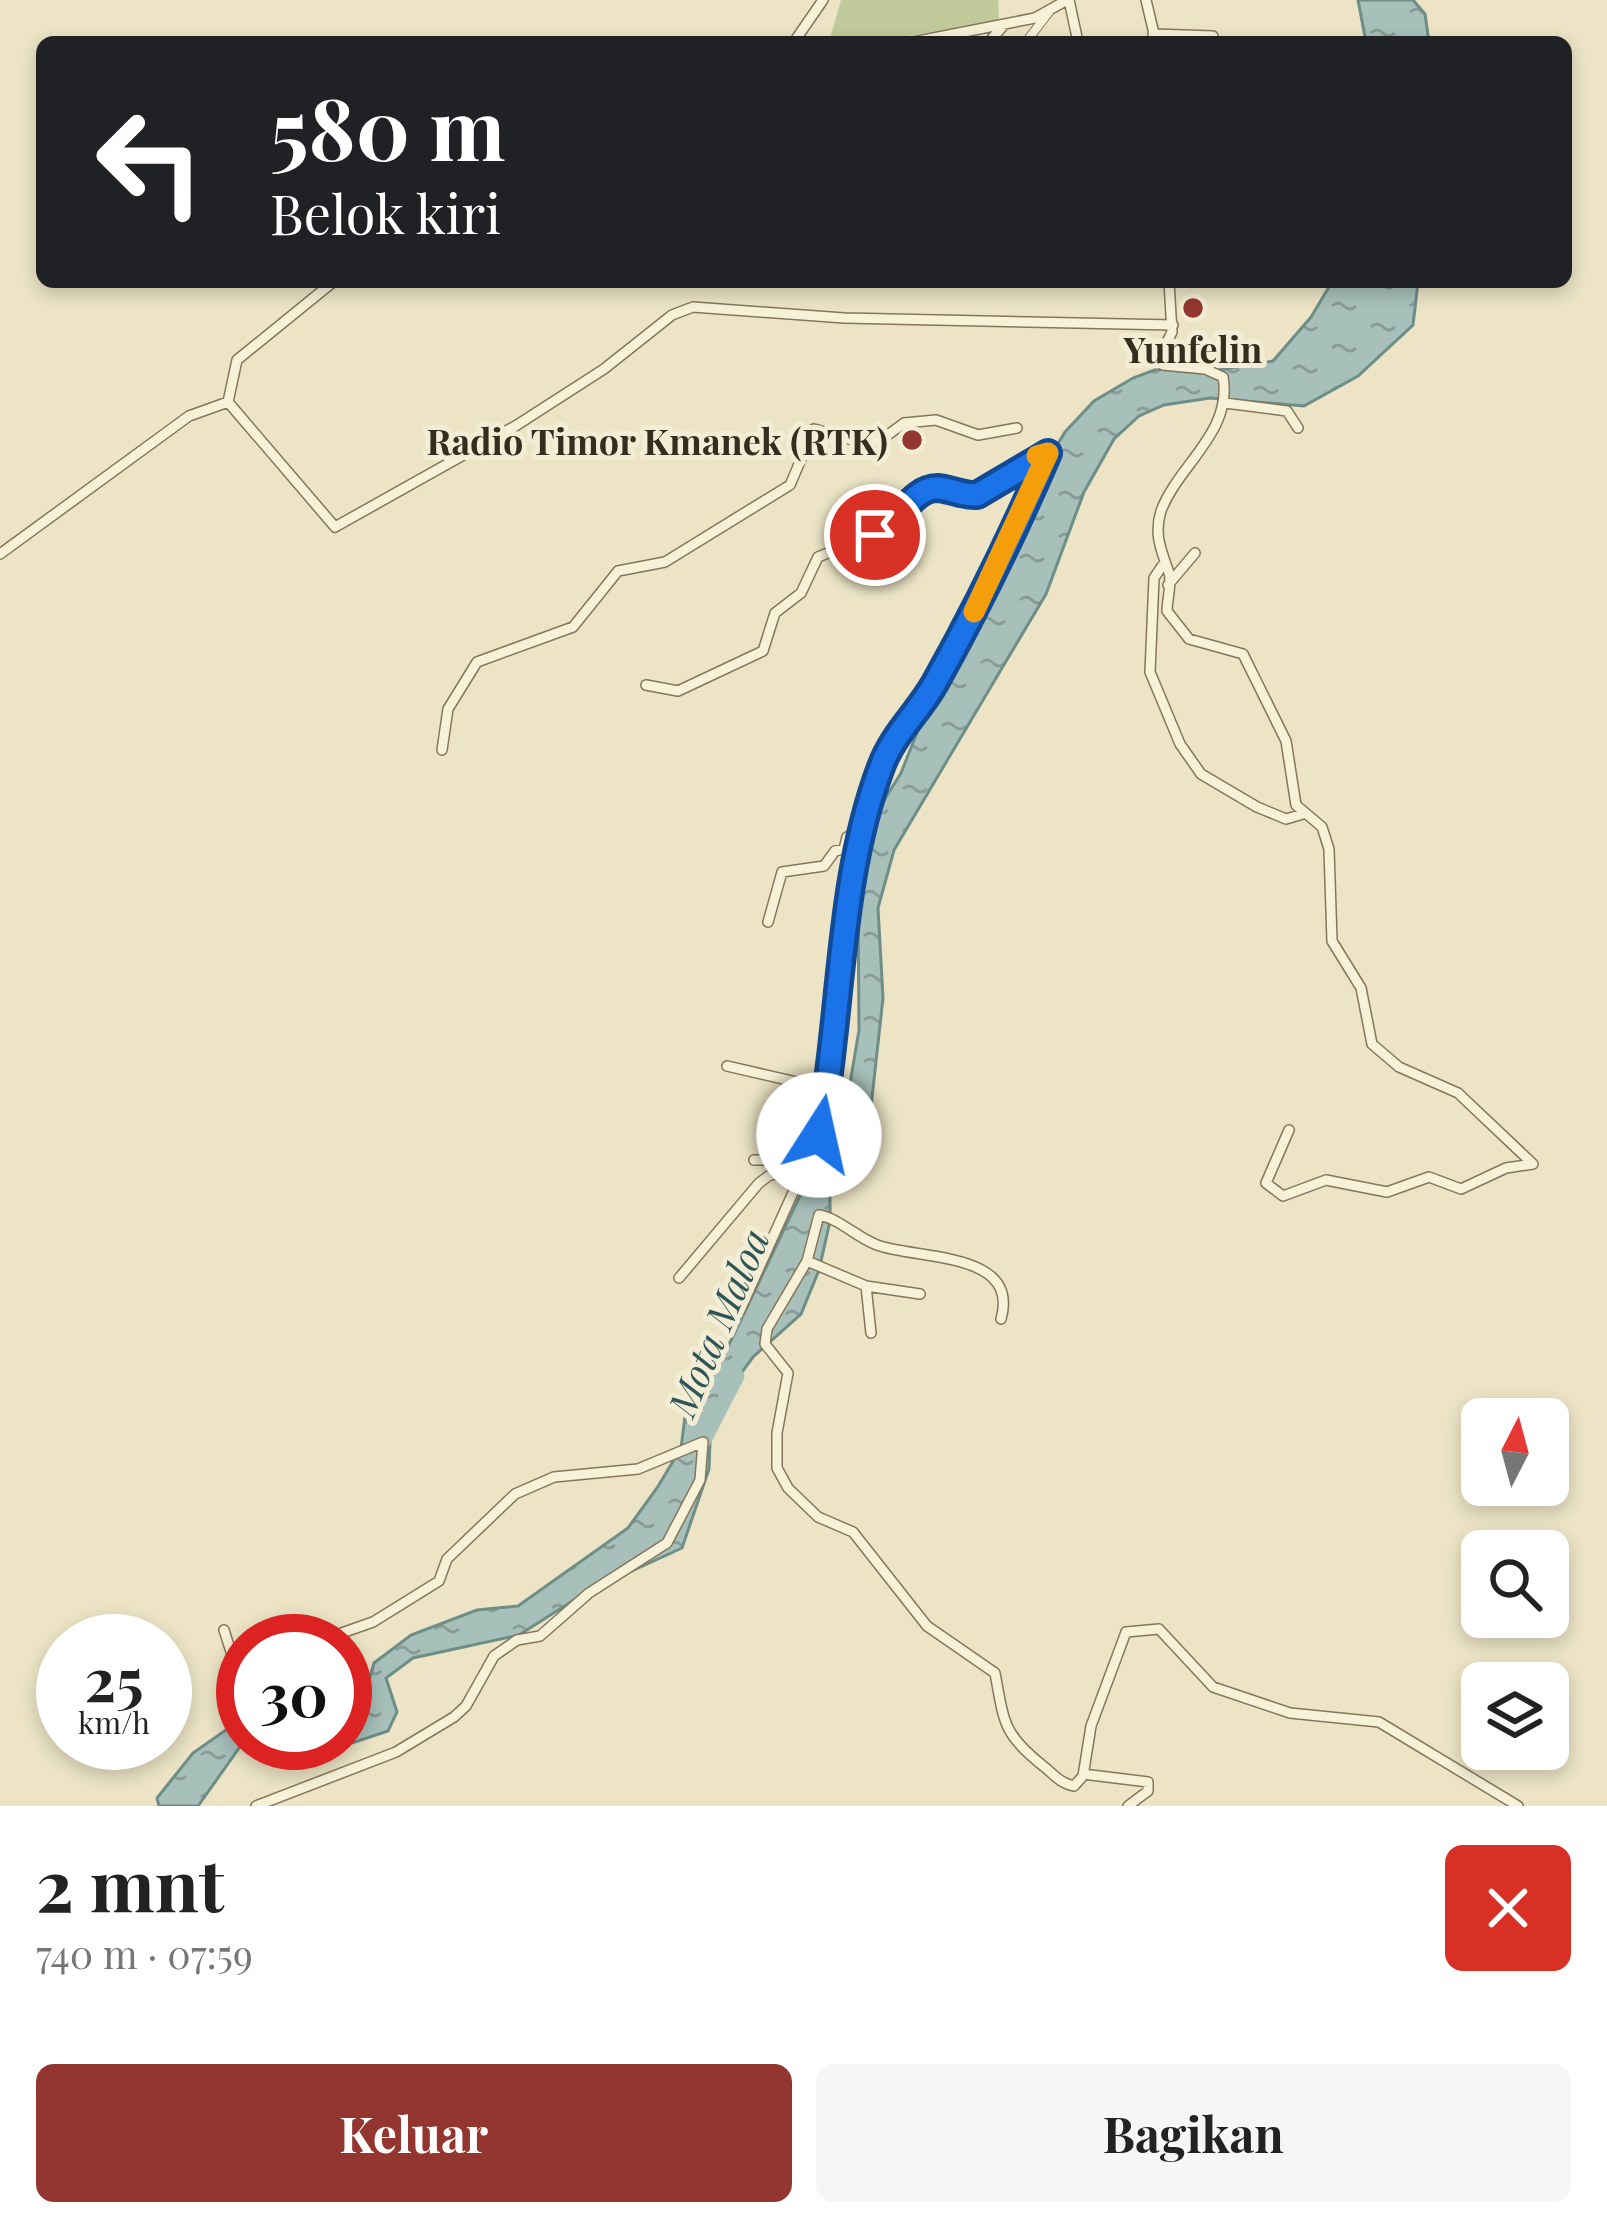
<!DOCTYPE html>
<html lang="id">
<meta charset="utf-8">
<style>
body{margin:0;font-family:"Playfair Display",serif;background:#f6f6f6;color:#222;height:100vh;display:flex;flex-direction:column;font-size:45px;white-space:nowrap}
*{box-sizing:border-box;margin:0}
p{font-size:39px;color:#767676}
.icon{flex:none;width:66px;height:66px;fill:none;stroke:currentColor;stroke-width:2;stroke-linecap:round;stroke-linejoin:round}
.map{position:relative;height:1806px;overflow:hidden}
.details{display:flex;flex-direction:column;background:#fff;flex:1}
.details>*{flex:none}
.guide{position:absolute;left:36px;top:36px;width:1536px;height:252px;border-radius:18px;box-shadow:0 6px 18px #0003;background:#202124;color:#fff;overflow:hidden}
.needle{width:78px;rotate:6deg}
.tools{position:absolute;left:1461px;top:1398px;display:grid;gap:24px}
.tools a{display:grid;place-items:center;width:108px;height:108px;border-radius:18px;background:#fff;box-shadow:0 6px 18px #0003;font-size:60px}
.speed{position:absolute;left:36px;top:1614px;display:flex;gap:24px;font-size:60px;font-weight:700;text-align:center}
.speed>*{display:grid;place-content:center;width:156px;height:156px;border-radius:50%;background:#fff;box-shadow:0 6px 18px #0003;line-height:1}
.speed small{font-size:30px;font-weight:400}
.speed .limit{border:18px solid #d22;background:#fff;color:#111}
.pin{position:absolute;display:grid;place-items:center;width:102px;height:102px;color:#fff;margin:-51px;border:6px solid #fff;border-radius:50%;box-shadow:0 3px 12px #0007}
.me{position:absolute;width:132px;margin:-66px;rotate:10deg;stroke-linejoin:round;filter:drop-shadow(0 0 9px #0008)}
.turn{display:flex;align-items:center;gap:42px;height:252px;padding:0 36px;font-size:54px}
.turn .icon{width:156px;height:156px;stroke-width:2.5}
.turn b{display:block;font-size:84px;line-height:102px}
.round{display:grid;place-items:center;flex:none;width:126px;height:126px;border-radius:18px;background:#f6f6f6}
.overview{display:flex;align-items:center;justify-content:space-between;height:204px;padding:0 36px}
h1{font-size:72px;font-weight:700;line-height:90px}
.button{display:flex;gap:24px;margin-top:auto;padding:24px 36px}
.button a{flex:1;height:138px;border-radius:18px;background:#93362f;color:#fff;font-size:48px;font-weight:700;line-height:138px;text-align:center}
.button a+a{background:#f6f6f6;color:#222}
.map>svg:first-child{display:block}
.green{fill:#c0ca9a}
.water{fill:url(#water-ripples);stroke:#6e8e88;stroke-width:3}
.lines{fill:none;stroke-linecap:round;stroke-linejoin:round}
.river{stroke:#a7c0ba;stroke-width:15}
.pedestrian-casing{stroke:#86765c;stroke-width:10}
.minor-casing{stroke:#86765c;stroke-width:12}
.pedestrian{stroke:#f7f1d8;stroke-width:8}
.minor{stroke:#f7f1d8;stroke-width:9}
.route-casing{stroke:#114b97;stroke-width:30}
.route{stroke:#1a73e8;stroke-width:21}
.slow{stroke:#f59e0b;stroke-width:21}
.poi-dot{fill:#93362f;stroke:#f4edd5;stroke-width:4.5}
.labels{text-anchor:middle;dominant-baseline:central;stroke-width:10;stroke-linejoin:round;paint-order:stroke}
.poi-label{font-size:36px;font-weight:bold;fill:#372d1f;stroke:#f4edd5}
.water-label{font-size:39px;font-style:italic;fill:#2f5656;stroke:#f4edd5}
</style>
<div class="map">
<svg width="1607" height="1806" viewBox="0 0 1607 1806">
<defs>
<pattern id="water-ripples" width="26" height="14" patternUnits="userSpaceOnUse" patternTransform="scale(3)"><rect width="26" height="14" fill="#a7c0ba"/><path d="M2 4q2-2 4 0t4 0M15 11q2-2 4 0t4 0" fill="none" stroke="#899c97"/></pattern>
</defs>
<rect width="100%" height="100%" fill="#ece4c5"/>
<path class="green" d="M841,0h157l1,20 -125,22h-45z"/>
<path class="water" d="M1358,0h55l12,14 4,28h-63z
M1332,282h86l-5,43 -55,51 -54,30 -94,-8 -46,7 -25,11 -25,23 -30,53 -38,102 -152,256 -16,58 5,90 -13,118 -40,59v46l-11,49 -18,44 -48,43 -42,57 -2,55 -27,79 -94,43 -69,44 -106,23 -27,20 11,34 -9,19 -48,16 -58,-4h63v-33l21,-19 8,-28 37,-28 66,-25 41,-4 110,-78 29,-40 24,-40 5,-39 39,-56 87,-182 13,-41 23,-34 11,-66 -1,-140 8,-61 35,-56 33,-83 27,-36 77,-177 27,-45 29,-31 39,-23 24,-9 43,4 73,-12 38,-44z
M243,1718v25h20l-21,1 -44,62h-39l-2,-8 36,-45z"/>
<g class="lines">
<path class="river" d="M704,1440l33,-64"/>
<defs>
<path id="pedestrian" d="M1026,42l23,-30"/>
<path id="minor" d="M1069,0l9,42
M1146,0l10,42
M1153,34l60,2
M794,42l29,-42
M913,42l122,-24 32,-18
M989,42l14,-16
M333,282l-96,78 -9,42 107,125 182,-102 87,-56 68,-54 21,-8 151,11 329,7
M1169,282l3,50 -13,26 4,7 42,4 18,8c10,55 -45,88 -62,134 -8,25 2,43 8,62 3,9 -2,28 -2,38l22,28 54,15 43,87 10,64 26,22 7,22 3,92 29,47 11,56 27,23 59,26 75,71 -27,4 -45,21 -32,-12 -42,15 -61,-12 -43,16 -17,-13 23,-53
M1225,403l62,8 11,17
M0,554l189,-138 39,-14
M1162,566l-8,12 -4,94 30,72 21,30 56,33 29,12 17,-5
M1168,585l27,-32
M646,685l32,6 85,-40 12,-38 26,-20 17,-36 69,-28 36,-38 54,4 71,-42 -64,140 -60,109 -30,35 -15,35 -28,118 -32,245 -79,175
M442,750l6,-41 29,-47 96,-35 45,-56 47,-9 125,-77 24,-56 49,14 18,-3 23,-17 32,-3 42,15 39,-7
M768,922l14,-50 42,-6 11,-15 9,-2 3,-12 16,-8
M727,1066l100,23
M754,1160h56
M807,1261l59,25 54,8
M679,1278l80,-95 11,-8 34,-4
M866,1286l5,47
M1001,1319c19,-68 -82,-59 -124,-74 -21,-8 -37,-26 -58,-30l-12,46 -40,68 -2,15 23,29 -11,60v35l11,20 30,29 35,15 74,94 68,47c9,49 8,61 47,92 12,9 17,18 32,21l9,-10 8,-50 35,-94 33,-3 54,58 77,26 89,9 139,84
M224,1630l8,25 11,3
M1083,1774l65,8v9l-20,15
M256,1806l140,-54 58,-35 12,-11 28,-50 23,-16 23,-4 49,-43 78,-50 33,-63 3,-38 -65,27 -84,8 -39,17 -68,65 -8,22 -66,41 -54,19"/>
</defs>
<use href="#pedestrian" class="pedestrian-casing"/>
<use href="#minor" class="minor-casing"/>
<use href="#pedestrian" class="pedestrian"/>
<use href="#minor" class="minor"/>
</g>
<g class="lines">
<defs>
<path id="route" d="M819,1135c24,-122 18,-251 62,-368 12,-33 37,-54 54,-84 42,-75 79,-151 113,-230l-71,42c-14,1 -26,-6 -39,-7 -26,-1 -41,37 -63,47"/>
</defs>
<use href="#route" class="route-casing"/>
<use href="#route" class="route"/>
<path class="slow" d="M974,612l74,-159 -11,3"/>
</g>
<g class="poi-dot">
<circle cx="1193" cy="308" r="12"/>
<circle cx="912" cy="440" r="12"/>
</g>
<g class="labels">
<g class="poi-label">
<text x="1193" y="348">Yunfelin</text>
<text x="888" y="440" text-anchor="end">Radio Timor Kmanek (RTK)</text>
</g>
<g class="water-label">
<text transform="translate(717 1322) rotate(-67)">Mota Maloa</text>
</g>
</g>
</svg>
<div class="tools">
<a><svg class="needle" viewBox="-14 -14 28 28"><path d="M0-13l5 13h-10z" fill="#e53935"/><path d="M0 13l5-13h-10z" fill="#767676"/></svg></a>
<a><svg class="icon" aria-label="search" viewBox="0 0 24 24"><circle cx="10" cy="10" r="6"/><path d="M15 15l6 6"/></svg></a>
<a><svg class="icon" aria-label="layers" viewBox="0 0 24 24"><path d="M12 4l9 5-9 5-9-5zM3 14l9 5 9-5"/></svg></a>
</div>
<div class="speed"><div>25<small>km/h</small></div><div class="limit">30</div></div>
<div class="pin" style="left:875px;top:535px;background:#d93025"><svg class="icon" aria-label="arrive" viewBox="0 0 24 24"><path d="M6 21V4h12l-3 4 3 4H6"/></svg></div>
<svg class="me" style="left:819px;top:1135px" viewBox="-20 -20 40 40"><circle r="19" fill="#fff"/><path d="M0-13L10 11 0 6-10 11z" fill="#1a73e8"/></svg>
<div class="guide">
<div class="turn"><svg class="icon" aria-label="left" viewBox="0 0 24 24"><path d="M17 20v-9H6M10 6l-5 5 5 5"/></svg><div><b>580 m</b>Belok kiri</div></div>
</div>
</div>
<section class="details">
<div class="overview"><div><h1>2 mnt</h1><p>740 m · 07:59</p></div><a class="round" style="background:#d93025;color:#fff"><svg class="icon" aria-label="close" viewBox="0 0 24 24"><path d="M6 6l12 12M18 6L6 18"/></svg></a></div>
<div class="button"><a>Keluar</a><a>Bagikan</a></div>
</section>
